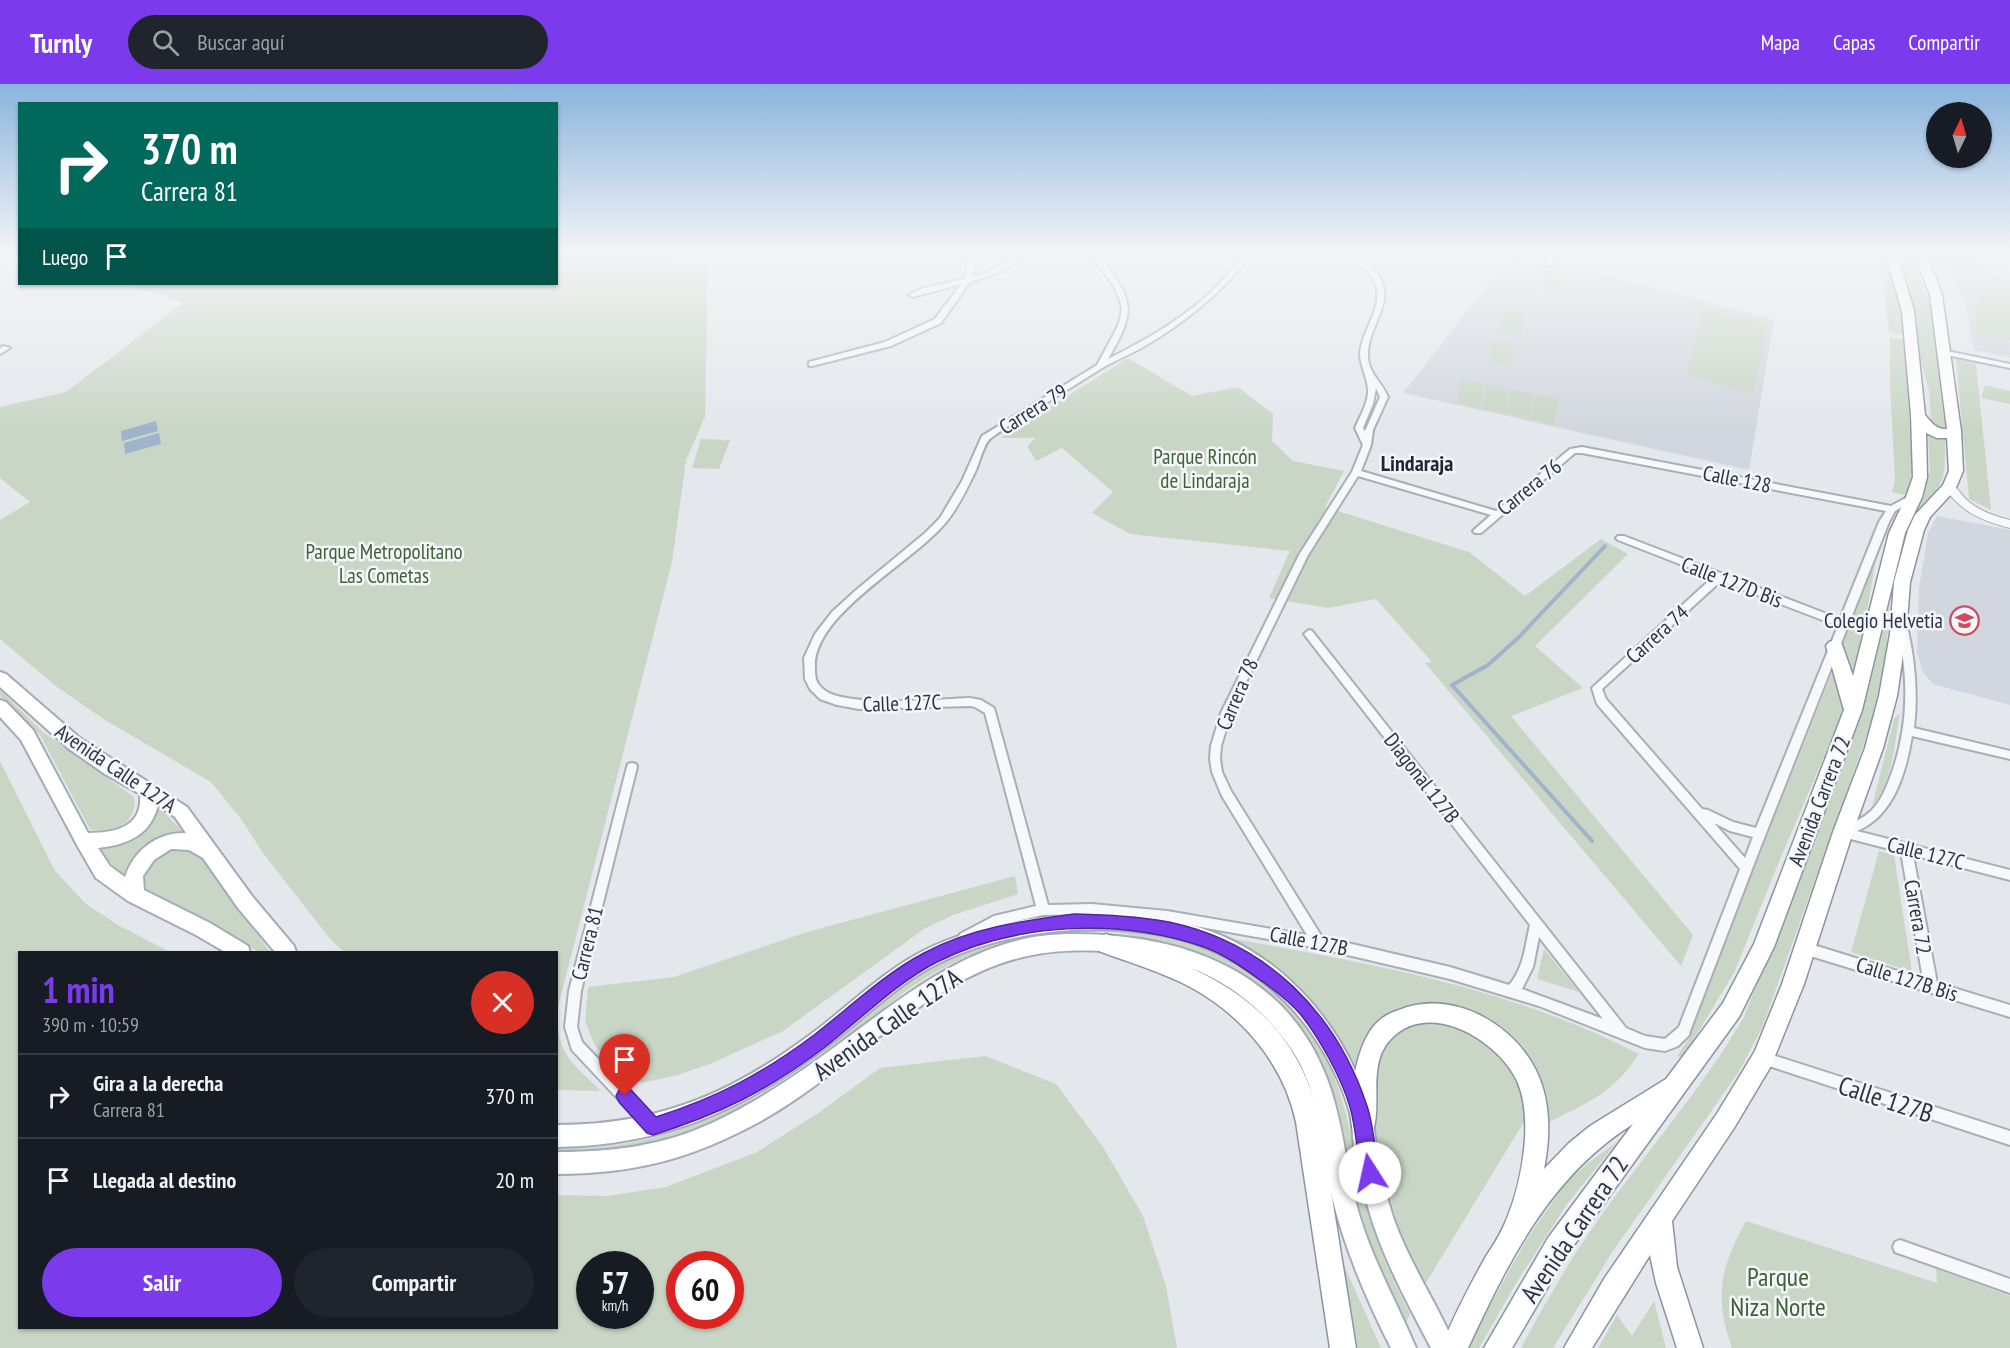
<!DOCTYPE html>
<html lang="es">
<meta charset="utf-8">
<style>
body{margin:0;font-family:"PT Sans Narrow",sans-serif;background:#20242c;color:#f1f3f6;height:100vh;display:flex;flex-direction:column;font-size:22px;white-space:nowrap}
*{box-sizing:border-box;margin:0}
p{font-size:20px;color:#9ea1a6}
.icon{flex:none;width:33px;height:33px;fill:none;stroke:currentColor;stroke-width:2;stroke-linecap:round;stroke-linejoin:round}
.map{position:relative;flex:1;overflow:hidden}
.drawer{position:absolute;left:18px;top:867px;width:540px;height:378px;display:flex;flex-direction:column;background:#171b24;border-radius:0px;box-shadow:0 2px 4px #0004}
.drawer>*{flex:none}
.banner{position:absolute;left:18px;top:18px;width:540px;height:183px;border-radius:0px;box-shadow:0 2px 4px #0004;background:#00695c;color:#fff;overflow:hidden}
.needle{width:39px;rotate:5deg}
.controls{position:absolute;left:1926px;top:18px;display:grid;gap:12px}
.controls a{display:grid;place-items:center;width:66px;height:66px;border-radius:50%;background:#171b24;box-shadow:0 2px 4px #0004;font-size:30px}
.speed{position:absolute;left:576px;top:1167px;display:flex;gap:12px;font-size:30px;font-weight:700;text-align:center}
.speed>*{display:grid;place-content:center;width:78px;height:78px;border-radius:50%;background:#171b24;box-shadow:0 2px 4px #0004;line-height:1}
.speed small{font-size:15px;font-weight:400}
.speed .limit{border:9px solid #d22;background:#fff;color:#111}
.pin{position:absolute;display:grid;place-items:center;width:51px;height:51px;color:#fff;margin:-62px -26px;border-radius:50% 50% 50% 0;rotate:-45deg;box-shadow:0 0 6px #0007}
.pin .icon{rotate:45deg}
.me{position:absolute;width:66px;margin:-33px;rotate:350deg;stroke-linejoin:round;filter:drop-shadow(0 0 4px #0008)}
.turn{display:flex;align-items:center;gap:21px;height:126px;padding:0 24px;font-size:27px}
.turn .icon{width:78px;height:78px;stroke-width:2.5}
.turn b{display:block;font-size:42px;line-height:51px}
.then{display:flex;align-items:center;height:57px;padding:0 24px;background:#0003;gap:12px;font-size:22px}
.round{display:grid;place-items:center;flex:none;width:63px;height:63px;border-radius:32px;background:#20242c}
.head{display:flex;align-items:center;justify-content:space-between;height:102px;padding:0 24px}
h1{font-size:36px;font-weight:800;line-height:45px;color:#7c3aed}
.cta{display:flex;gap:12px;margin-top:auto;padding:12px 24px}
.cta a{flex:1;height:69px;border-radius:36px;background:#7c3aed;color:#fff;font-size:24px;font-weight:800;line-height:69px;text-align:center}
.cta a+a{background:#20242c;color:#f1f3f6}
ul{padding:0;list-style:none}
li{display:flex;align-items:center;gap:18px;height:84px;padding:0 24px;border-top:2px solid #363941}
li div{flex:1}
li b{display:block;font-size:22px}
li em{font-style:normal}
header{display:flex;align-items:center;gap:36px;box-sizing:border-box;height:84px;padding:0 30px;background:#7c3aed;color:#fff}
header strong{font-size:28px}
nav{display:flex;gap:33px;margin-inline-start:auto;font-size:21px}
.search{width:420px;height:54px;background:#20242c;display:flex;align-items:center;gap:15px;box-sizing:border-box;padding:0 21px;border-radius:33px;color:#9ea1a6;font-size:22px}
.map>svg:first-child{display:block}
.built{fill:#d2d6de}
.green{fill:#c9d6c5;fill-rule:evenodd}
.water{fill:#9fb4cc}
.lines{fill:none;stroke-linecap:round;stroke-linejoin:round}
.stream{stroke:#9fb4cc;stroke-width:4}
.minor-casing{stroke:#a9aeb7;stroke-width:4}
.tertiary-casing{stroke:#a9aeb7;stroke-width:2}
.primary-casing{stroke:#a3abb8;stroke-width:4}
.trunk-casing{stroke:#8b94a3;stroke-width:3}
.minor{fill:#f7f8fa;fill-rule:evenodd}
.tertiary{fill:#f7f8fa;fill-rule:evenodd}
.primary{fill:#fff;fill-rule:evenodd}
.trunk{fill:#fff;fill-rule:evenodd}
.route{fill:#7c3aed;stroke:#51269a;stroke-width:1.5}
.labels{text-anchor:middle;dominant-baseline:central;stroke-width:5;stroke-linejoin:round;paint-order:stroke}
.street-label{font-size:21px;fill:#2b3445;stroke:#f4f6f9}
.park-label{font-size:21px;fill:#3f6138;stroke:#f4f6f9}
.poi-label{font-size:21px;fill:#2b3445;stroke:#f4f6f9;text-anchor:end}
.neighbourhood-label{font-size:22px;font-weight:bold;fill:#1d2536;stroke:#f4f6f9}
.near-street-label{font-size:26px;fill:#2b3445;stroke:#f4f6f9}
.near-park-label{font-size:26px;fill:#3f6138;stroke:#f4f6f9}
</style>
<header>
<strong>Turnly</strong>
<div class="search"><svg class="icon" aria-label="search" viewBox="0 0 24 24"><circle cx="10" cy="10" r="6"/><path d="M15 15l6 6"/></svg>Buscar aquí</div>
<nav><a>Mapa</a><a>Capas</a><a>Compartir</a></nav>
</header>
<div class="map">
<svg width="2010" height="1264" viewBox="0 0 2010 1264">
<rect width="100%" height="100%" fill="#e4e7ec"/>
<path class="built" d="M1510,173l47,10 2,-4 215,57 -25,150 -346,-77z
M1949,182l61,14v78l-36,-8 -8,-45z
M1937,432l73,14v175l-77,-21 -10,-12 -6,-20 2,-63 9,-56z"/>
<path class="green" d="M557,169h57l94,11 -3,153 -19,43 -14,102 -115,449c1,46 14,50 44,80l-44,-1 -1,-138h-212l-13,-12 -68,-87 -22,-34 -30,-37 -106,-62 -48,-33 -57,-48v-119l30,-18 -30,-24v-71l66,-15 117,-89 -56,-19h429z
M1872,169h15l12,39 5,43 -15,-3 -5,-48z
M1901,169l11,3 18,47 15,124h-9l-5,-6 -2,-30 -12,-44 -3,-30z
M1934,169h39l16,22 -49,-11z
M1545,187l24,5 -6,19 -25,-6z
M1984,196l26,7v53l-36,-9z
M1703,225l64,15 -13,69 -68,-17z
M1503,226l21,4 -3,21 -21,-4z
M1890,253l15,3 7,129 -2,19 -4,7 -14,-3 3,-12 -5,-94z
M1493,256l21,4 -3,22 -22,-4z
M1128,274l64,38 46,-9 35,27 -1,27 21,20 51,10 -19,36 144,45 56,44 76,-57 27,15 -93,92 48,42 -72,28 182,219 -12,31 -256,-303 7,-1 -56,-63 -48,9 -59,-10 21,-47 -160,-17 -38,-21 21,-21 -51,-44 -26,13 -9,-15 9,-8h-35z
M1956,275l20,5 15,146 -22,-11z
M1461,296l23,4 -4,24 -23,-5z
M1486,301l23,4 -3,25 -24,-5z
M1985,301l25,6v13l-29,-6z
M1511,305l22,5 -2,24 -24,-4z
M1535,310l23,5 -3,25 -23,-5z
M1928,350l17,5c0,42 1,43 -29,74l14,-41z
M701,355l29,1 -11,29 -27,-1z
M1876,475l-20,116 -10,-4 -7,-23z
M1890,520l-4,50 -14,67 -110,307 -24,45 -125,178 -60,97h-32c21,-39 43,-78 68,-115 50,-73 110,-139 155,-216l117,-305z
M1835,582l11,39 -70,164 -42,104 -53,87 -3,-5 10,-15 36,-97z
M0,606l43,42 91,65c5,25 -22,40 -44,32l-50,-94 -40,-39z
M1900,629c-6,33 -7,67 -28,94l22,-88z
M0,677l55,110 31,33 32,21 52,27h-150v376h536l1,-133 50,1 59,-9 91,-35 63,-40 60,-44 105,-12 71,28 47,63 40,69 23,70 11,62h-1177zM590,1180h50v52h-50zM680,1180h50v52h-50z
M158,722l28,29 -61,44 -28,-32 57,-33z
M179,763l19,6 72,99h-11l-113,-63c-10,-23 13,-37 33,-42z
M1879,767l15,4 18,117 -61,-20z
M1015,792l3,18 -65,21 -29,14 -141,102 -71,32 -34,12 -37,8 -46,-37 -10,-25 3,-34 86,-10 133,-45z
M1111,844c30,4 60,10 89,19 55,18 115,75 134,129 18,49 24,100 39,150 8,30 23,60 37,88l-4,9c-26,-47 -44,-98 -56,-151 -9,-40 -14,-86 -36,-121 -20,-34 -53,-70 -89,-88 -17,-9 -36,-13 -55,-18 -18,-5 -37,-10 -56,-13 -15,-1 -31,1 -46,2 -62,6 -120,24 -170,63 -26,20 -51,41 -77,61 -12,10 -23,21 -36,29 -67,42 -148,73 -228,65l-1,-5c69,6 136,-18 196,-48 12,-6 26,-11 36,-19 53,-38 97,-89 156,-118 53,-28 109,-31 167,-34z
M1223,853c145,26 284,49 416,117 -27,40 -48,47 -90,68l-6,-31 -8,-16 -103,-69c-16,0 -39,3 -53,15 -11,9 -18,37 -23,51l-23,-42 -29,-35z
M1544,865l35,43 -42,-13z
M1424,938l33,3 42,27 19,27 7,27v14l-101,166 -20,-30 -29,-126 -1,-36 4,-30 9,-21 15,-14z
M1617,1058l-50,62 -49,76 -39,68h-13l61,-109 39,-56 22,-20z
M1746,1137l191,62 -1,-14 74,27v52h-278c-18,-52 -12,-79 14,-127z
M1343,1179l38,85h-25z
M1654,1217l12,47h-68l19,-33 15,21z"/>
<path class="water" d="M156,337l2,10 -36,10 -1,-10z
M159,349l2,11 -36,10 -1,-11z"/>
<g class="lines">
<path class="stream" d="M1592,757l-140,-156 36,-20 31,-28 86,-91"/>
<defs>
<path id="minor" d="M966,169h7l3,10 -4,14c17,-5 31,-11 45,-24h7l-11,12 -13,7 -30,10 -29,41 -50,23 -79,20h-3v-4l76,-20 50,-23 26,-35 -48,13 -4,-2 15,-7 40,-9 4,-16z
M1090,169h7c35,46 42,54 11,106 40,-20 82,-44 113,-77 9,-9 17,-19 25,-29h7c-30,38 -68,70 -110,94 -14,8 -30,14 -44,23 -23,14 -46,29 -69,43 -13,8 -27,16 -39,25 -7,5 -11,23 -15,32 -8,17 -17,36 -29,51 -32,41 -136,93 -132,148 0,9 1,14 8,20 20,19 116,10 147,9l11,2 13,8 54,197 44,-1 75,7 140,24 -85,-139 -10,-24 -2,-13 1,-13 10,-33 78,-158 53,-83 11,-27 -8,-17c5,-12 14,-26 13,-39 -1,-13 -8,-23 -8,-36 1,-11 6,-21 10,-31 17,-36 3,-48 -24,-69 10,0 17,4 24,12 34,34 -3,56 -2,91 0,17 14,26 20,41l-15,33 -2,15 -10,26 135,40 74,-62 12,-2 309,59 20,-11h6v4l-22,12 -6,11 -130,329 -69,180 -1,4 -11,11 -5,2 -8,3 -20,-3 -106,-42 -89,-27 -132,-31 -151,-27 -75,-7 -49,1 -47,11 -28,16 -4,2 -4,-2 -2,-4 2,-4 34,-18 42,-10 -51,-193 -10,-6 -5,-1 -111,3 -22,-4 -17,-6 -10,-10 -5,-10 -1,-21 11,-24 17,-22 23,-21 70,-58 15,-15 22,-37 20,-45 115,-71 18,-33 5,-12 2,-12 -3,-10 -6,-13zM1376,304l4,9 -15,34 -2,-3 10,-24zM1575,369h7l304,58 -7,11 -39,97 -216,-83h-6l-2,2 2,2 95,37 -121,111 5,16 143,165 -61,158 -14,12 -20,-3 -19,-8 -314,-397 -3,-1 -5,4 226,291c-5,21 -6,43 -21,60l-59,-18 -128,-30 -91,-146 -9,-19 -2,-13 1,-13 10,-33 77,-158 50,-79 133,39 -16,14 -2,2 2,2h6zM1721,497l117,45 -82,202 -23,-6 -25,-12 -6,-1 -96,-110 -4,-10zM1714,739l16,8 23,6 -8,21zM1539,853l64,82 -81,-30 11,-22z
M1551,169h7l-7,13h-4l-2,-1z
M3,262l7,2 -10,6v-5z
M1942,266l68,14v4l-68,-14z
M1902,538l5,4c8,34 11,67 7,102l96,23v8l-98,-23c-6,36 -18,80 -55,95l153,39v10l-97,-25 24,128 73,22v12l-206,-63 -4,-2 -2,-4 2,-4 4,-2 119,37 -22,-127 -58,-15 -4,-2 -2,-3 2,-3c11,-6 23,-9 32,-18 10,-10 15,-23 20,-36 18,-49 18,-99 6,-149z
M632,679l4,1 1,3 -56,224 -4,36 5,15 75,78 2,5 -2,5 -5,2 -5,-2 -75,-80 -7,-23 4,-36 58,-224 1,-3z
M1763,968l247,79v14l-247,-81 -5,-1 -2,-5 2,-5z
M1900,1156l110,39v14l-115,-41 -2,-5 2,-5z"/>
<path id="tertiary" d="M1950,399c7,3 11,12 17,17 12,11 27,16 43,20v8c-28,-7 -49,-16 -66,-41z"/>
<path id="primary" d="M0,588l6,2 75,65 106,68 65,89 42,50 2,6h-21l-37,-44 -35,-50 -14,-8 -18,-1 -17,11 -11,16 1,14 66,33 38,23 2,6h-25l-29,-17 -68,-34 -32,-23 -19,-33 -56,-105 -21,-23v-17l6,2 27,28 55,103c28,0 55,-6 52,-39l-35,-20 -36,-25 -69,-62zM158,721l17,12 11,16c-29,-1 -52,17 -61,44l-15,-11 -12,-18c29,-3 53,-13 60,-43z
M1115,829c25,3 49,5 72,11 91,23 157,99 183,186 5,17 5,33 8,50 4,19 9,38 15,57 16,46 44,86 63,131h-25c-24,-46 -49,-91 -63,-141 -5,-17 -10,-35 -13,-52 -2,-14 -2,-28 -5,-42 -7,-26 -20,-52 -35,-75 -28,-43 -76,-81 -125,-96 -75,-23 -181,-14 -251,21 -39,19 -70,51 -105,78 -85,67 -168,105 -278,106v-22c108,0 183,-35 267,-100 33,-26 64,-56 102,-75 60,-29 125,-36 190,-37z
M1066,850c115,-2 226,36 265,156 13,40 16,83 28,124 14,47 38,89 57,134h-25c-25,-49 -47,-101 -60,-155 -11,-48 -11,-101 -39,-143 -33,-49 -83,-83 -140,-93 -44,-8 -94,-10 -137,2 -92,25 -170,116 -256,163 -68,37 -125,52 -203,52v-22c55,0 107,-6 156,-29 49,-23 92,-53 135,-85 53,-39 104,-80 169,-97 17,-5 33,-6 50,-7z"/>
<path id="trunk" d="M1885,169h12l17,58 11,104c6,7 11,15 22,14l-17,-134 -16,-42h12l16,42 19,136 2,40 -8,19 -25,27 -6,13 -14,52 -4,52 -9,62 -14,52 -30,84 -49,152 -33,82 -37,62 -62,93 5,46 26,81h-26l-21,-65 -6,-28 -58,93h-28l40,-69 114,-167 37,-61 27,-67 51,-152 32,-84 14,-52 11,-62 4,-52 14,-52 7,-15 28,-30 6,-14 -2,-33h-10l-11,-5 1,44 -5,20 -17,36 -43,177 -88,237 -35,70 -173,239 -54,92h-28l64,-110 85,-114c-83,52 -125,138 -165,224h-27c12,-31 28,-61 44,-90 7,-11 15,-23 20,-35 11,-25 18,-57 20,-84 1,-19 0,-40 -8,-58 -19,-41 -89,-83 -127,-41 -24,26 -6,67 -19,96l-8,4 -8,-4c-7,-16 -3,-41 -1,-58 3,-17 8,-37 19,-51 6,-8 16,-14 26,-17 49,-20 107,9 133,53 19,32 19,70 12,106l25,-26 21,-17 76,-47 57,-76 31,-59 90,-234 -18,-64 3,-4 6,-2 6,2 12,34 36,-143 17,-36 7,-20 -2,-62 -9,-104z
M1106,850c103,37 187,69 214,188l36,226h-26l-34,-226c-12,-57 -53,-106 -104,-134 -29,-16 -62,-25 -93,-37l-4,-7 4,-7z"/>
</defs>
<use href="#minor" class="minor-casing"/>
<use href="#tertiary" class="tertiary-casing"/>
<use href="#primary" class="primary-casing"/>
<use href="#trunk" class="trunk-casing"/>
<use href="#minor" class="minor"/>
<use href="#tertiary" class="tertiary"/>
<use href="#primary" class="primary"/>
<use href="#trunk" class="trunk"/>
</g>
<linearGradient id="sky" x2="0" y2="1"><stop stop-color="#8bb4dd"/><stop offset="0.49" stop-color="#f3f4f6"/><stop offset="1" stop-color="#f3f4f6" stop-opacity="0"/></linearGradient>
<rect width="2010" height="346" fill="url(#sky)"/>
<path class="route" d="M1074,830c31,1 64,2 95,8 98,21 167,90 198,184 7,21 8,46 12,67l-2,7 -7,3 -6,-3 -3,-7c-4,-21 -5,-45 -11,-66 -9,-30 -30,-68 -49,-92 -11,-13 -24,-23 -38,-33 -18,-13 -40,-29 -62,-36 -83,-28 -186,-23 -264,16 -41,21 -76,57 -112,85 -56,43 -105,67 -172,88l-6,-2 -28,-31 -3,-6 3,-6 6,-2 6,2 25,27c62,-20 106,-43 158,-82 35,-27 70,-61 110,-82 46,-25 98,-32 150,-39z"/>
<defs>
<symbol id="school-ring" viewBox="-11 -11 22 22"><circle r="9.5" fill="#f4f6f9" stroke="#d1495b" stroke-width="1.5"/><path d="M0-5L7-2L0 1L-7-2ZM-4 1L0 2.5L4 1V4Q0 6-4 4Z" fill="#d1495b"/></symbol>
</defs>
<g fill-rule="evenodd">
<use href="#school-ring" x="1948" y="520" width="33" height="33"/>
</g>
<g class="labels">
<g class="street-label">
<text transform="translate(1033 325) rotate(-32)">Carrera 79</text>
<text transform="translate(1737 395) rotate(11)">Calle 128</text>
<text transform="translate(1529 403) rotate(-39)">Carrera 76</text>
<text transform="translate(1732 498) rotate(21)">Calle 127D Bis</text>
<text transform="translate(1657 550) rotate(-42)">Carrera 74</text>
<text transform="translate(1237 610) rotate(-67)">Carrera 78</text>
<text transform="translate(902 619) rotate(-2)">Calle 127C</text>
<text transform="translate(116 684) rotate(34)">Avenida Calle 127A</text>
<text transform="translate(1422 694) rotate(52)">Diagonal 127B</text>
<text transform="translate(1819 717) rotate(-69)">Avenida Carrera 72</text>
<text transform="translate(1926 769) rotate(14)">Calle 127C</text>
<text transform="translate(1918 833) rotate(80)">Carrera 72</text>
<text transform="translate(1309 857) rotate(11)">Calle 127B</text>
<text transform="translate(587 859) rotate(-76)">Carrera 81</text>
<text transform="translate(1907 895) rotate(17)">Calle 127B Bis</text>
</g>
<g class="park-label">
<text x="1205" y="372">Parque Rincón<tspan x="1205" dy="24">de Lindaraja</tspan></text>
<text x="384" y="467">Parque Metropolitano<tspan x="384" dy="24">Las Cometas</tspan></text>
</g>
<g class="poi-label">
<text x="1943" y="536">Colegio Helvetia</text>
</g>
<g class="neighbourhood-label">
<text x="1417" y="379">Lindaraja</text>
</g>
<g class="near-street-label">
<text transform="translate(887 940) rotate(-35)">Avenida Calle 127A</text>
<text transform="translate(1886 1015) rotate(18)">Calle 127B</text>
<text transform="translate(1574 1145) rotate(-56)">Avenida Carrera 72</text>
</g>
<g class="near-park-label">
<text x="1778" y="1192">Parque<tspan x="1778" dy="30">Niza Norte</tspan></text>
</g>
</g>
</svg>
<div class="controls">
<a><svg class="needle" viewBox="-14 -14 28 28"><path d="M0-13l5 13h-10z" fill="#e53935"/><path d="M0 13l5-13h-10z" fill="#9ea1a6"/></svg></a>
</div>
<div class="speed"><div>57<small>km/h</small></div><div class="limit">60</div></div>
<div class="pin" style="left:625px;top:1012px;background:#d93025"><svg class="icon" aria-label="arrive" viewBox="0 0 24 24"><path d="M6 21V4h12l-3 4 3 4H6"/></svg></div>
<svg class="me" style="left:1370px;top:1089px" viewBox="-20 -20 40 40"><circle r="19" fill="#fff"/><path d="M0-13L10 11 0 6-10 11z" fill="#7c3aed"/></svg>
<div class="banner">
<div class="turn"><svg class="icon" aria-label="right" viewBox="0 0 24 24"><path d="M7 20v-9h11M14 6l5 5-5 5"/></svg><div><b>370 m</b>Carrera 81</div></div>
<div class="then">Luego<svg class="icon" aria-label="arrive" viewBox="0 0 24 24"><path d="M6 21V4h12l-3 4 3 4H6"/></svg></div>
</div>
<section class="drawer">
<div class="head"><div><h1>1 min</h1><p>390 m · 10:59</p></div><a class="round" style="background:#d93025;color:#fff"><svg class="icon" aria-label="close" viewBox="0 0 24 24"><path d="M6 6l12 12M18 6L6 18"/></svg></a></div>
<ul>
<li><svg class="icon" aria-label="right" viewBox="0 0 24 24"><path d="M7 20v-9h11M14 6l5 5-5 5"/></svg><div><b>Gira a la derecha</b><p>Carrera 81</p></div><em>370 m</em></li>
<li><svg class="icon" aria-label="arrive" viewBox="0 0 24 24"><path d="M6 21V4h12l-3 4 3 4H6"/></svg><div><b>Llegada al destino</b></div><em>20 m</em></li>
</ul>
<div class="cta"><a>Salir</a><a>Compartir</a></div>
</section>
</div>
